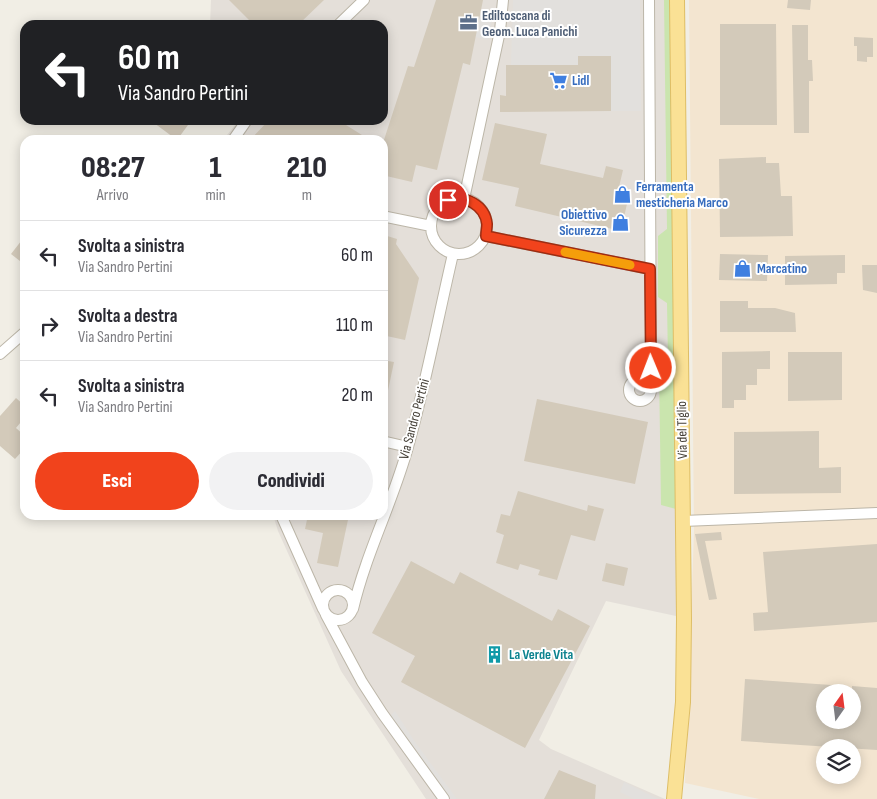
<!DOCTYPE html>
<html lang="it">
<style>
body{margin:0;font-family:"Sofia Sans Condensed",sans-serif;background:#f2f2f3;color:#2b2b33;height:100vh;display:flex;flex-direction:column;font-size:19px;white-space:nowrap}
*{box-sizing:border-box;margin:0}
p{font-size:16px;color:#7c7c81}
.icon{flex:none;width:28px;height:28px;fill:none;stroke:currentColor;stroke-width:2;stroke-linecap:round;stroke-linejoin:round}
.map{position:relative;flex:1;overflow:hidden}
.sheet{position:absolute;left:20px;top:135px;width:368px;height:385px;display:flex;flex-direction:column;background:#fff;border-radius:15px;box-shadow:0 2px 12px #0003}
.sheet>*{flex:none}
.guide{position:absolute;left:20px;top:20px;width:368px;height:105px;border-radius:15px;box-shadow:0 2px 12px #0003;background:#202124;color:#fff;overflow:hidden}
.needle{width:32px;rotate:14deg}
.fabs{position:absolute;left:816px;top:684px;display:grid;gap:10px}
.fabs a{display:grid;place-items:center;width:45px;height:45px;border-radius:50%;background:#fff;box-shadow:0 2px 12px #0003;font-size:25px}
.pin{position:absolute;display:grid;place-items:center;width:42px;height:42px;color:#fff;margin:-21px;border:2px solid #fff;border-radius:50%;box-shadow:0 1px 5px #0007}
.me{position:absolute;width:55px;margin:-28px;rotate:359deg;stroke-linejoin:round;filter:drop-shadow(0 0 4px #0008)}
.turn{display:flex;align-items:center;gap:18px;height:105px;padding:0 15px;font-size:22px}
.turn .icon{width:65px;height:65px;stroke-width:2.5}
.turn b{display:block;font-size:35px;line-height:42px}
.eta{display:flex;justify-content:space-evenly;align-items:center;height:85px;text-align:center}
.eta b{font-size:30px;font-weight:800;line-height:35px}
.primary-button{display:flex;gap:10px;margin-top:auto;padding:10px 15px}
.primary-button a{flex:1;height:58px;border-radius:30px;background:#f1431c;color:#fff;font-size:20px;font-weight:800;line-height:58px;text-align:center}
.primary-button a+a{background:#f2f2f3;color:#2b2b33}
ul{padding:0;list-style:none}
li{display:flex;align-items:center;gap:15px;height:70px;padding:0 15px;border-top:1px solid #e1e1e2}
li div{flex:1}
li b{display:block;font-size:19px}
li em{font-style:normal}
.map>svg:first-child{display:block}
.commercial{fill:#f3e5d0;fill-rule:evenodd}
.industrial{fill:#e4dfd9}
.green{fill:#cae5ae}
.parking{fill:#e2e0dd}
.building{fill:#d3caba}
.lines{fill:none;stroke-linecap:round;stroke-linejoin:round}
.minor-casing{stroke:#bcb6a8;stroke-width:12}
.major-casing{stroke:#debe66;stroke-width:16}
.minor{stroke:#fff;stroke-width:10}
.major{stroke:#fae195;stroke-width:14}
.route-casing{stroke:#9d2c12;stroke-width:12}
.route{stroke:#f1431c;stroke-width:9}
.slow{stroke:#f59e0b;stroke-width:9}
.labels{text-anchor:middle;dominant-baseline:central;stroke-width:4;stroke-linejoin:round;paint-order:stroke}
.service-label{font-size:14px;font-weight:bold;fill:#4e5e75;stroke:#fff;text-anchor:start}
.shop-label{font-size:14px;font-weight:bold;fill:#366cbe;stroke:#fff;text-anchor:start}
.street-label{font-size:14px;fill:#433e35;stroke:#fff}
.culture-label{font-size:14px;font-weight:bold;fill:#0d838f;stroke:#fff;text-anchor:start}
</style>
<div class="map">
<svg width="877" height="799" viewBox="0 0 877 799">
<rect width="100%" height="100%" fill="#f1eee5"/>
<path class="commercial" d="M689,0h188v799h-118l-74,-16 9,-252zM825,692h27v28h-27zM825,748h27v27h-27z"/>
<path class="industrial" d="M211,0h460l5,509v107l-70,-15 -67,139 12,9 114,50h-239l-85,-128 -63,-140 -5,-16h109v-375h-159l16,-20h143v-95h-172z"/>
<path class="green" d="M664,0h7l5,509 -15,-4 -2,-137 9,-6 -1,-59 -9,-6v-61l9,-7z"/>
<path class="parking" d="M513,0h127l1,111h-30v-55l-33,9h-67z
M480,13l13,3 -5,24 -13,-3z
M395,711l20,31 42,57h-13l-58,-79z
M624,782l34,17h-24l-14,-7z"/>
<path class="building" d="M229,0h95l-26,25h-44z
M436,0h47l-13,65 -7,-2 -26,107 -21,-5 -4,17 -30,-7v-29l26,-80 6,1z
M788,0h23l-1,10 -23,-2z
M720,24h56l1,101h-57z
M792,25h16v35h4l1,21h-4v52h-15z
M854,37l19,1v19h-6v5l-10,-1v-15h-3z
M578,56h33v55l-111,1v-17l6,1v-31h72z
M150,120h31l7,5 -11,15z
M269,120h69l32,20h-120z
M495,123l52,11 -7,30 63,14 3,-12 17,4 -4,17 11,3 -9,41 -106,-25 4,-18 -37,-8z
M766,157v6h13l2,33h11l1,40 -73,1 -1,-78z
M384,235l13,4 -1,5 23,34 -14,62 -23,-5v-88z
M25,236v29l-14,-11z
M720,254l48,1 -1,26 -48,-1z
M845,255v18h-8v11l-52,1v-29z
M862,265h15v28l-14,-3z
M720,301h28v7h27l20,5 1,19h-76z
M770,351v18h-13v16h-11v15h-12v8h-12v-56z
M788,352h54v48l-54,1z
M382,360l12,2 -8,38h-4z
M16,398l9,8v11l-9,11 9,8v12l-10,11 -15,-13v-30z
M537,399l111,23 -13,62 -111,-23z
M819,431v37l22,-1v26l-107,1v-62z
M518,491l69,20 1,-6 16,4 -9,32 -24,-6 -14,45 -19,-5 2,-5 -20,-6 -2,6 -22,-7 8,-28 -8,-3 5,-18 9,2z
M308,515h41l-11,52 -21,-4 6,-30 -18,-4z
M721,532l1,8 -17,1 12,58 -8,1 -14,-66z
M877,544v78l-123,9 -1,-18 15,-1 -5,-60z
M411,561l43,23 6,-12 92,49 6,-12 32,17 -65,122 -124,-66 14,-26 -43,-23z
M606,563l22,5 -4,18 -22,-5z
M745,679l101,7v6h-21v28h27v-34l25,2v62l-136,-9z
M559,770l37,15 -1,14h-51z"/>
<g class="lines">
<defs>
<path id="minor" d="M649,0l2,368
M338,25l26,-25
M233,140l14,-20
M431 226a28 28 0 1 1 56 0a28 28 0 1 1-56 0Z
M464,199l36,-168 3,-31
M382,216l49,10
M486,236l164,33
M0,354l25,-22
M629 390a11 11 0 1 1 22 0a11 11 0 1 1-22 0Z
M382,441l26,6
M281,515l42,94
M683,521l194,-8
M323 605a15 15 0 1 1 30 0a15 15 0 1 1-30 0Z
M353,609c13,-56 40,-107 55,-162 18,-64 30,-129 45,-193
M326,615l36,67 20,31 62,86"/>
<path id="major" d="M674,799l9,-97 1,-83 -7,-619"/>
</defs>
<use href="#minor" class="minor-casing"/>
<use href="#major" class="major-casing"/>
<use href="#minor" class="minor"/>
<use href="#major" class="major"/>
</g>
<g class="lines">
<defs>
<path id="route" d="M448,200c17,-5 37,5 39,24 0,4 -1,8 -1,12l164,33 1,99"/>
</defs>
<use href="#route" class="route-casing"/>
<use href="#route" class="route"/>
<path class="slow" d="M565,252l65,13"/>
</g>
<defs>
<symbol id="office-bare" viewBox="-9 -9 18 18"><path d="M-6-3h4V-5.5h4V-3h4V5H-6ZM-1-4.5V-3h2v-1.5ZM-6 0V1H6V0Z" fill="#5c6f8a" stroke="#fff" stroke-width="2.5" paint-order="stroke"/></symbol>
<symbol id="supermarket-bare" viewBox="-9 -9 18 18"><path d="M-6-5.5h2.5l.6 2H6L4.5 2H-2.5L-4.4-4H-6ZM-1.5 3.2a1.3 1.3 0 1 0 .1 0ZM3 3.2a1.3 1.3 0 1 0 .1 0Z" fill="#3f7fe0" stroke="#fff" stroke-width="2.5" paint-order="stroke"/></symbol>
<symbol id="shop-bare" viewBox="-9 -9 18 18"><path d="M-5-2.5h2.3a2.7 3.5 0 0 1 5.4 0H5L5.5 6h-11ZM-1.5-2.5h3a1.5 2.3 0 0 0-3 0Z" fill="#3f7fe0" stroke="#fff" stroke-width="2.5" paint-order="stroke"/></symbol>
<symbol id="building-bare" viewBox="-9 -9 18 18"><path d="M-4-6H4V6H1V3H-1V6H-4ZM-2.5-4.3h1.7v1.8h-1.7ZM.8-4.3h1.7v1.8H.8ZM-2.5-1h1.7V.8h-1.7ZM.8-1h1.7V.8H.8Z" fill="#0f9aa8" stroke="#fff" stroke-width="2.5" paint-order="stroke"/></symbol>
</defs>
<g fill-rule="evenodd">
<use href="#office-bare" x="456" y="10" width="25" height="25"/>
<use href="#supermarket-bare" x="546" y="68" width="25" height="25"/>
<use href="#shop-bare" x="610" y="182" width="25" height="25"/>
<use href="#shop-bare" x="608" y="210" width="25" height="25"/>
<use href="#shop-bare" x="730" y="256" width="25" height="25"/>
<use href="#building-bare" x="482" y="642" width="25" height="25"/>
</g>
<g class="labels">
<g class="service-label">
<text x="482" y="15">Ediltoscana di<tspan x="482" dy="16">Geom. Luca Panichi</tspan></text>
</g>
<g class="shop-label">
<text x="572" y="80">Lidl</text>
<text x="636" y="186">Ferramenta<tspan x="636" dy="16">mesticheria Marco</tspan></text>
<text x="607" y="214" text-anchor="end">Obiettivo<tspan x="607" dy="16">Sicurezza</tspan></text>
<text x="757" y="268">Marcatino</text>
</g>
<g class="street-label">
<text transform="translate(414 419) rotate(-75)">Via Sandro Pertini</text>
<text transform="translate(682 430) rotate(-91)">Via del Tiglio</text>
</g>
<g class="culture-label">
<text x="509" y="654">La Verde Vita</text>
</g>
</g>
</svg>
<div class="fabs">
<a><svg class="needle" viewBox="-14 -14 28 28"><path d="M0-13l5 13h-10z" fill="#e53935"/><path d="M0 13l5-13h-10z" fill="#7c7c81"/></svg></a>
<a><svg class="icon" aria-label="layers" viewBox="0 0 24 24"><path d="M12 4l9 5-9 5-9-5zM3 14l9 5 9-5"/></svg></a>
</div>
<div class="pin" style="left:448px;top:200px;background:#d93025"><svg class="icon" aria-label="arrive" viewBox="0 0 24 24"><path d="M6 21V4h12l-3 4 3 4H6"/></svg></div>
<svg class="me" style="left:651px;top:368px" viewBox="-20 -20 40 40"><circle r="17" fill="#f1431c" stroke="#fff" stroke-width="3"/><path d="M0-11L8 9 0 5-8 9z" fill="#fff"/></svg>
<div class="guide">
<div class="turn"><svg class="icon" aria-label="left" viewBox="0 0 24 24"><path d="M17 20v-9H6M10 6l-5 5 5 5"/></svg><div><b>60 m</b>Via Sandro Pertini</div></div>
</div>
<section class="sheet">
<div class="eta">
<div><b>08:27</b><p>Arrivo</p></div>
<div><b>1</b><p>min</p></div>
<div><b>210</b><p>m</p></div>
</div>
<ul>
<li><svg class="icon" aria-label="left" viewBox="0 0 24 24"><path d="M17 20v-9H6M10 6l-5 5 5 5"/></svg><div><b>Svolta a sinistra</b><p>Via Sandro Pertini</p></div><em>60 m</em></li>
<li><svg class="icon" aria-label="right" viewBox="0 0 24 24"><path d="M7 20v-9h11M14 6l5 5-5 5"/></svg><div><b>Svolta a destra</b><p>Via Sandro Pertini</p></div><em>110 m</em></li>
<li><svg class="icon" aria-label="left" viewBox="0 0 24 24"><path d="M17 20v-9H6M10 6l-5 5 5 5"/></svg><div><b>Svolta a sinistra</b><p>Via Sandro Pertini</p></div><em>20 m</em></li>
</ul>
<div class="primary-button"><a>Esci</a><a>Condividi</a></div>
</section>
</div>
